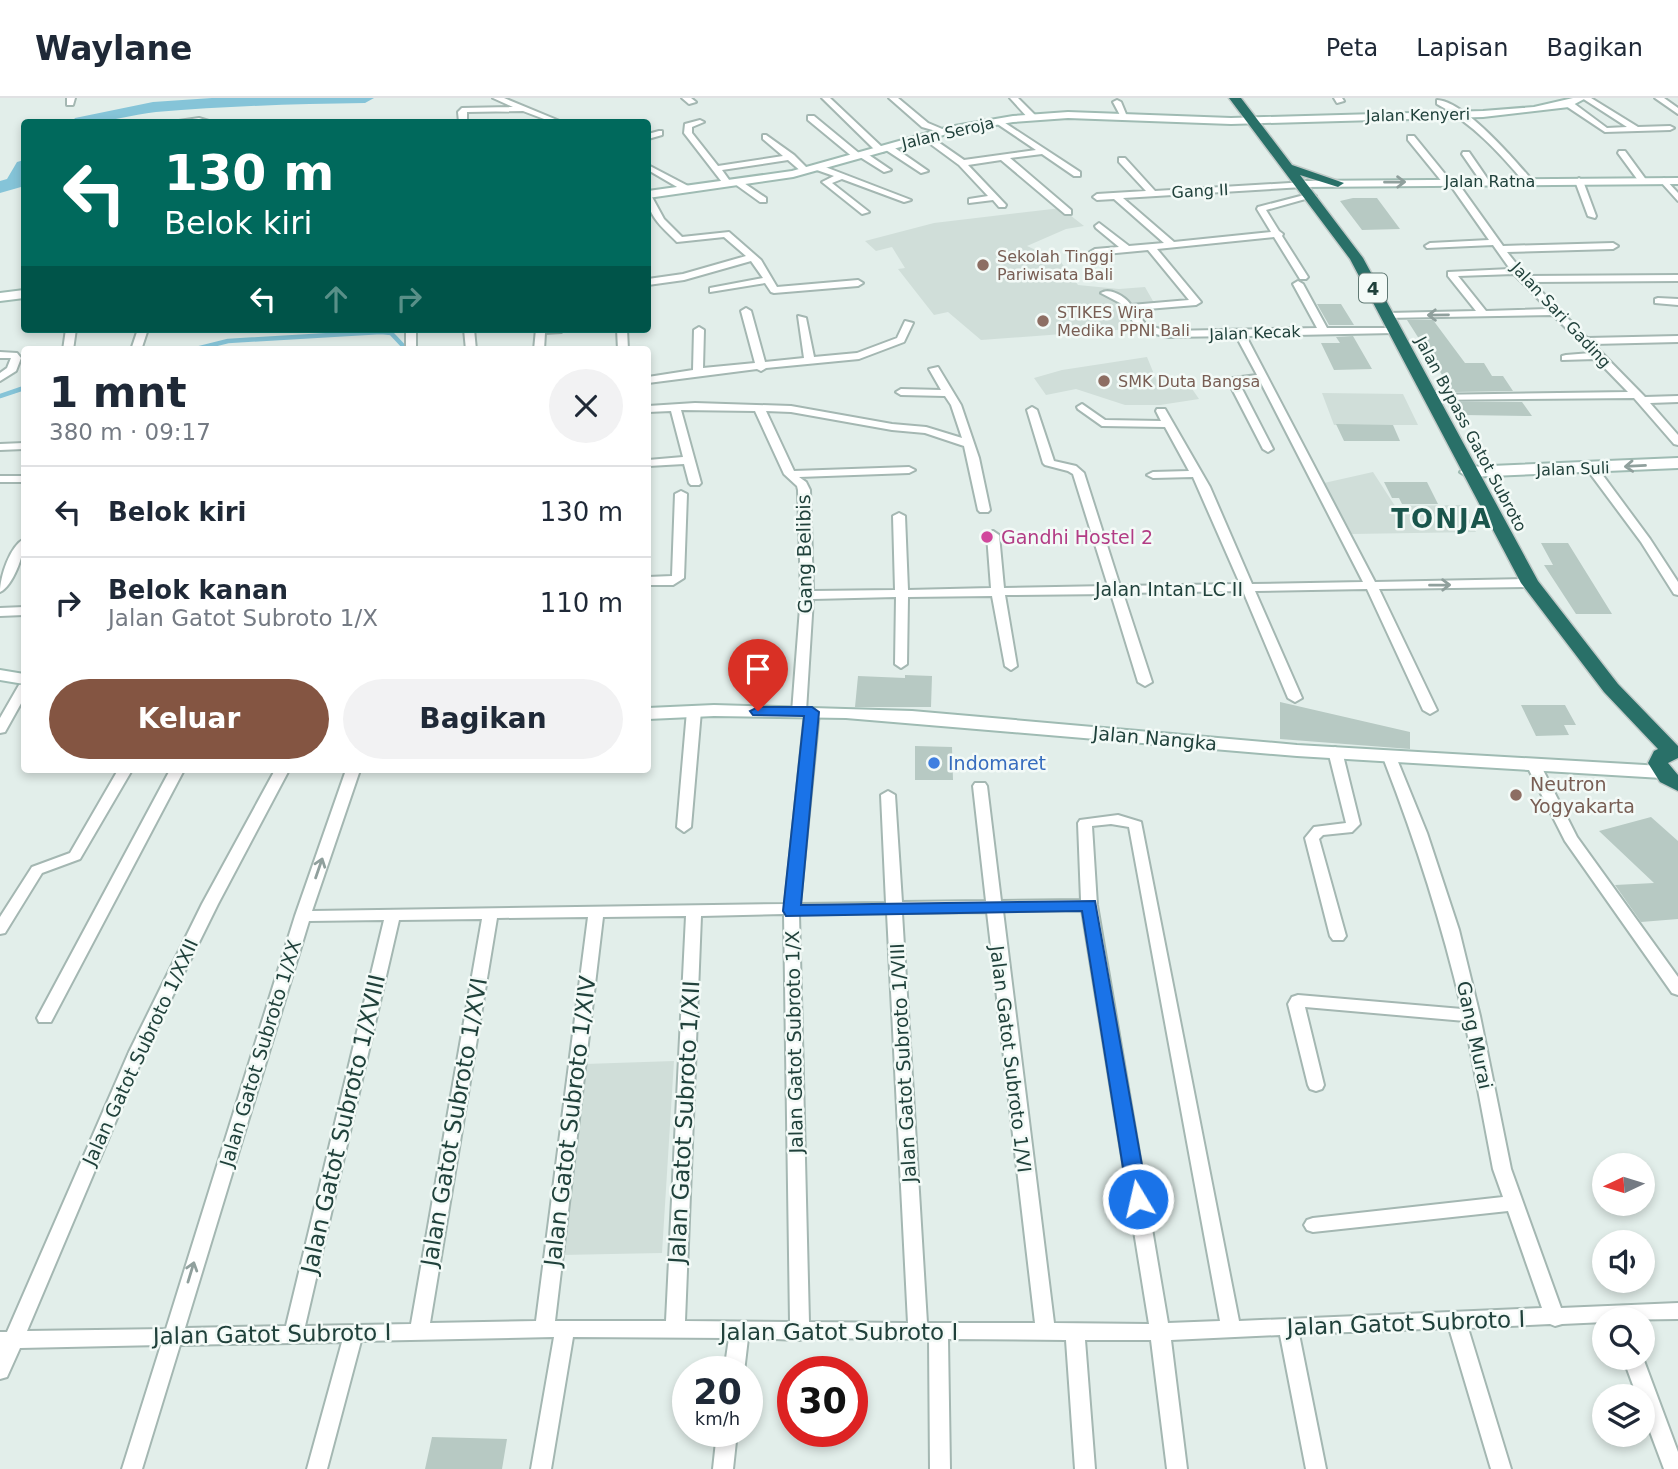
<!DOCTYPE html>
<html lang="id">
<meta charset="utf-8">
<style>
body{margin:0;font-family:"DejaVu Sans",sans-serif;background:#f2f2f3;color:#1f2937;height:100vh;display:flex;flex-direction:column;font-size:26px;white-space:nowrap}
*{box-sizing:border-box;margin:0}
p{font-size:23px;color:#747a83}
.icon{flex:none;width:38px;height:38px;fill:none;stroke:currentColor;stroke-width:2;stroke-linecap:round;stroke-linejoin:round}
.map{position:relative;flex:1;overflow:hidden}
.drawer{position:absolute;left:21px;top:248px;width:630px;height:427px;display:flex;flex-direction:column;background:#fff;border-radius:7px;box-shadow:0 4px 10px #0003}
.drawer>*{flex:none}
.banner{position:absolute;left:21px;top:21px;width:630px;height:214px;border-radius:7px;box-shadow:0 4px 10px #0003;background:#00695c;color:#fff;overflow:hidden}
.needle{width:46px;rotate:266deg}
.fabs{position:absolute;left:1592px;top:1055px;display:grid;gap:14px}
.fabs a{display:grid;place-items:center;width:63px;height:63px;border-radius:50%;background:#fff;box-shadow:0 4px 10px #0003;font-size:35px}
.speed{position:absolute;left:672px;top:1258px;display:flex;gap:14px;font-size:35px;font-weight:700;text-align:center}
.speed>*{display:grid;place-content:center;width:91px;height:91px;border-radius:50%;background:#fff;box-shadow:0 4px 10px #0003;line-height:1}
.speed small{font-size:18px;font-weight:400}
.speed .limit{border:10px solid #d22;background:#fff;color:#111}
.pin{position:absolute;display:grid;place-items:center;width:60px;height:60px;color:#fff;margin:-72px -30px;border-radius:50% 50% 50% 0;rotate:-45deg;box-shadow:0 0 7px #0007}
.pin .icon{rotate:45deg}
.me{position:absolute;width:77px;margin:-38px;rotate:351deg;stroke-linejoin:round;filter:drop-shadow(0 0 5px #0008)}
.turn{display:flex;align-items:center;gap:24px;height:147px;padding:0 28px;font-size:32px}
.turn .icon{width:91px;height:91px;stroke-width:2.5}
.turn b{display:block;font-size:49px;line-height:60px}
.lanes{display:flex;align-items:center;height:66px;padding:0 28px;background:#0003;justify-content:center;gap:35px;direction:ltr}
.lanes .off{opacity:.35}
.round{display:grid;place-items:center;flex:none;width:74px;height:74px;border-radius:37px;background:#f2f2f3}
.headline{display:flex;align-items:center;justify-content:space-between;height:119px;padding:0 28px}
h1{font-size:42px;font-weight:600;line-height:52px}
.primary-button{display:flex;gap:14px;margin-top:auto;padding:14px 28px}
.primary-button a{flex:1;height:80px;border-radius:42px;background:#845542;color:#fff;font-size:28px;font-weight:600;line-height:80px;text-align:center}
.primary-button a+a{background:#f2f2f3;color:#1f2937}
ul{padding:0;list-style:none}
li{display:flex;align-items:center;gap:21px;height:91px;padding:0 28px;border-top:2px solid #e0e1e3}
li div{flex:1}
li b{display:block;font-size:26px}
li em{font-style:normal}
header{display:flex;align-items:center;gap:42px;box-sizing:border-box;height:98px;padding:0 35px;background:#fff;border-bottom:2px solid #e0e1e3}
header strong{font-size:33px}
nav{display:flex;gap:38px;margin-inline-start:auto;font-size:24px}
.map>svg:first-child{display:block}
.built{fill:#d0ded9}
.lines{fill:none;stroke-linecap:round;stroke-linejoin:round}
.stream{stroke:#85c4d8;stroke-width:4.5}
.river{fill:#85c4d8;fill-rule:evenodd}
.building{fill:#b7c9c3}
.street-casing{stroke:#a4b7b2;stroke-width:4}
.secondary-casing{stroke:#9fbbb3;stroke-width:4}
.highway-casing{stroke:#c1cac8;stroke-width:3}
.street{fill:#fff;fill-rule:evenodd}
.secondary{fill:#fff;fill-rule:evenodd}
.highway{fill:#297068;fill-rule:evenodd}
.oneway{stroke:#90a09d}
.route{fill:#1a73e8;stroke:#114b97;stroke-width:2}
.education-dot{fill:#8d6e63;stroke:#f3faf7;stroke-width:2.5}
.hotel-dot{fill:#d1479c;stroke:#f3faf7;stroke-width:2.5}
.shop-dot{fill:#3f7fe0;stroke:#f3faf7;stroke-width:2.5}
.labels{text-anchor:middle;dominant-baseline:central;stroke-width:5;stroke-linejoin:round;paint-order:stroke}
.far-street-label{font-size:16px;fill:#20413b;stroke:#f3faf7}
.far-education-label{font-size:16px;fill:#785e54;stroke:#f3faf7;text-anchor:start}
.shield{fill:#f3faf7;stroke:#5f7873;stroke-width:2}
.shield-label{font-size:18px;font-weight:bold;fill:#20413b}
.hotel-label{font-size:19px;fill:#b23c85;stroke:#f3faf7;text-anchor:start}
.street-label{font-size:19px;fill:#20413b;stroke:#f3faf7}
.shop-label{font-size:19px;fill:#366cbe;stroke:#f3faf7;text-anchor:start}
.education-label{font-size:19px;fill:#785e54;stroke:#f3faf7;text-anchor:start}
.near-street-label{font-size:23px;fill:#20413b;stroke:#f3faf7}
.district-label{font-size:26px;font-weight:bold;letter-spacing:2px;fill:#1a554c;stroke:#f3faf7}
</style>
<header>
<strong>Waylane</strong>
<nav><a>Peta</a><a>Lapisan</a><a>Bagikan</a></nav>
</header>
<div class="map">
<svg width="1678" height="1371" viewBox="0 0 1678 1371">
<rect width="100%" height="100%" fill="#e2eeea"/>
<path class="built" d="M1061,110l23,18 -18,3 -39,17 33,15 18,24 41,4 26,-2 12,21 -34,2 6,19 -148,11 -33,-28 -14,3 -36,-46 7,-1 -13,-21 -16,4 -11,-10 69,-18z
M1147,259l9,22 32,4 11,16 -39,6h-35l-49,-16 -30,6 -12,-17 28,-8z
M1322,295l81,1 15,31h-84z
M1373,374l22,34 67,-1 14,27 -124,2 -28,-51z
M674,963l-12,192 -101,2 24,-191z"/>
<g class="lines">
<path class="stream" d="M192,252l36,-9 153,-9 10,1 16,17
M0,298l24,-8"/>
<path class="river" d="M212,0h162l-9,5c-70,1 -139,3 -209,9 -28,3 -55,13 -84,10l3,-4 78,-16z
M24,62v21l-3,6 -21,6v-12l7,-2 10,-17z"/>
</g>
<path class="building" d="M1353,100h24l23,31 -38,1 -22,-29z
M1317,206h24l13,21h-25z
M1407,222h26l32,43h19l8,13h11l10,15 -60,1z
M1353,238l19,33 -38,1 -13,-27h19l-4,-6z
M1457,304h65l10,14 -68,-1z
M1336,326l57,1 7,16h-56z
M1384,384h43l11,22h-36l-3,-6h-7z
M1541,445h27l44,71h-36l-32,-49h9z
M905,577l27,1 -1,31h-76l3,-31 47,2z
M1280,604l130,30v17l-130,-10z
M1521,607h44l11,20h-12l5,10 -33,1z
M915,648l37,1 1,33h-38z
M1651,719l27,24v78l-37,3 -26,-37 39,-2 -55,-52z
M432,1339l75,2 -5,30h-77z"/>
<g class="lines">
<defs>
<path id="street" d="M67,0h8l-2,7h-6z
M493,0h11l58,24h-10l-29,-11 -56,1v10h-8l-1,-10 4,-4 51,-1z
M682,0h9l5,4 -7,2z
M822,0h8l53,50v4h-6z
M889,0h9l30,25 19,8 -4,2 -21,-6z
M1010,0h8l17,17v4h-6z
M1334,0h8l2,3 -7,2z
M1582,0h9l47,29 32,-1 4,2 -4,2 -65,2 -39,-26v-4h6l35,26 20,-1z
M1655,0h9l14,10v6z
M1117,2l4,2 7,17 -7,-2 -8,-15z
M1437,2c27,1 77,59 94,79v4h-6c-26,-31 -52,-59 -88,-79z
M808,18h6l46,38 6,-1 25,17 -7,2 -24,-15 -6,1 -46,-38z
M199,20l13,4h-40z
M999,21l81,53v4h-6l-32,-22 -32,4 61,52v4h-6l-64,-54 -33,5 38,40 -1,2h-6l-6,-7 -24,3v-4l19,-3 -29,-31 -38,-28 7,-2 36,25 72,-10 -40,-27 -1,-2z
M700,22l4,2 -12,5v6l26,33 65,-10 -20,-17v-4h3l28,20 16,16 -7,2 -15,-13 -66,10 10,14 -7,2 -41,-53 1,-9z
M659,33h3v4l-14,4v-5z
M1408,38h6l35,43h6l48,67 110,-3 5,3 -5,3 -106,3 19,24 152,-1v6l-146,1 55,56 91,-2v6l-85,2 52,53 33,-1v6l-28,1 28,32v10l-4,-1 -40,-46 -208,2 -1,-2 5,-3 198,-3 -32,-33 -34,1v-4l4,-1 25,-2 -38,-38 -168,3v-4l3,-1 88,-2 -28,-35v-4l62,-3 -17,-24 -66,3 -2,-2 5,-3 59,-3 -40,-57h-6l-35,-43zM1514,176l34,35 -62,2 -28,-35z
M889,48h3l36,25 -7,2 -35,-23 -1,-2z
M1619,53h6l22,30 -1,2h-6l-22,-30z
M1463,54h6l20,29 -1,2h-6l-20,-29z
M1119,60h6l30,33 151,-9v4l-3,1 -180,11 51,44 97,-10 -14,-23 1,-2 54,-14 4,3 -50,14 13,21 4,3 -1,2 26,41 -2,2h-6l-26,-42 -117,12 44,53 -5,3 -61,5 11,15 21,6 150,-3 -24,-44 5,-3 5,3 24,44h70l2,2 -5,3 -148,3 129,246 155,-3 6,4 -6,4 -151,2 58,121 -7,4 -7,-4 -56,-121 -112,2 47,107 -7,4 -7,-4 -45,-107 -120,2 29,89 -7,4 -7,-4 -27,-88 -106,1 12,71 -6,4 -6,-4 -13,-70 -84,1 -1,67 -6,4 -6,-4 1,-67 -83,2 -7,112 6,-3 7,4 -19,192 86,-1 -5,-108 7,-4 7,4 7,107 84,-1 -13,-115 2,-3h10l2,3 14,115 80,-1 -3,-77 2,-3 38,-5 23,7 98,499 303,-13 -34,-97 -195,21 -6,-2 -3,-5 3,-5 6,-2 190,-21 -10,-28 -28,-148 -160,-14 19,78 -2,4 -6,2 -6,-2 -2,-4 -20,-81 4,-7 6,-2 164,14c-21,-88 -47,-170 -80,-254l2,-3h10l33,81 32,97 21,86 31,153 50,139 117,-5v16l-73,1v2l-43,2 -7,2 -5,-2 -82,4 43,141h-20l-42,-141 -150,6 27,135h-20l-26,-134 -109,5 16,129h-20l-16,-129h-66l10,129h-20l-9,-129 -118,-1 2,130h-20l-1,-130 -124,-1 -5,2 -52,-2 -4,34h-20l5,-34 -156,-1 -22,132h-20l23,-132 -193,4 -34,128h-20l35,-127 -162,3 -38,124h-20l39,-124 -141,3 -13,29 -7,2v-47h7l122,-280 73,-148 73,-134h14l-71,134 -73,148 -118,279 139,-2 129,-413 51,-146h14l-48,141 473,-7 20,-191 -6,3 -7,-4 9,-117 -3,-105 -1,-4 -13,-12 -29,-63 -74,-1 20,73 -2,2h-8l-2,-2 -5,-19 -36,2v-6l35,-3 -12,-46 -23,1v-6l47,-3 96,3 101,18 34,3 36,11 -11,-33 -6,-9 -44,-1 -5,-3 5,-3 40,1 -12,-21 9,-2 23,38 18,53 11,52 -2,2h-8l-2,-2 -14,-64 -39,-13 -33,-3 -101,-18 -25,-1 28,60 115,-4 6,3 -6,3 -110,4 7,5 4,8 3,101 82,-1 -2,-74 6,-3 6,3 3,74 83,-2 -4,-53 6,-4 6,4 5,53 104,-2 -35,-112 -5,-3 -23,-6 -2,-2 -16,-53 5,-3 5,3 17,51 22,5 8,7 36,113 120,-2 -47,-107 -40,1 -6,-3 6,-3 36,-1 -24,-44 -63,-1 -24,-17 -1,-2 5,-3 23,16 56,1 -5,-10 1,-2h8l45,78 42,97 111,-2 -103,-201 -19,2 -1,2 33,64 -5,3 -5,-3 -33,-64 3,-7 24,-3 -21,-39 -69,1 -22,-6 -9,-5 -16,-23 -19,-10c9,-6 25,4 30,12l58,-5 -41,-50 -53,5 -5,-3 5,-3 24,-2 -23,-19 -1,-2 4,-3 30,23 35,-3 -50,-44 -17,1 -4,-3 4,-3 49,-3 -27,-29zM1111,726l18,3 91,494 -52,2 -71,-418 -5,-79zM1082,812l67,414 -95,-1 -51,-412zM987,814l48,411h-108l-25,-410zM887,815l21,410 -99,-1 -10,-408zM784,816l6,408 -105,-1 16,-405zM686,818l-20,405h-111l48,-404zM588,819l-52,404 -106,2 67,-405zM482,821l-71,405 -106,2 94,-406zM384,822l-98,406 -101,2 124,-407z
M648,67l42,22 1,2 -7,2 -36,-21z
M814,67h6l91,35 -7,2 -62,-23 -10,4 37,29 -7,2 -40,-32 12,-6 -20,-7z
M1579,80l4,3 13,35 -1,2 -7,-2 -13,-35z
M1664,80l14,15v8l-18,-20z
M738,81l28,19v4h-6l-25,-18 -1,-2z
M648,96l4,3 12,22 18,18 47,-5 32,28 16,27 81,-7 5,3 -5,3 -84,7 -3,-1 -6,-9 -55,9v-4l53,-10 -12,-17 -67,19 -36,5v-6l35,-5 63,-18 -22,-19 -47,5c-14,-14 -31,-27 -29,-48z
M1658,200l20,1v6l-23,-2v-4z
M746,210l5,3 14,51 39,-4 -6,-42 8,2 8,39 43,-4 40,-15 8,-17 8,2 -9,19 -45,17 -93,9 -5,3 -4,-2 -109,14v-6l45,-7 1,-40 5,-3 5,3 -1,38 52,-5 -14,-52z
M66,231h10l-3,21h-10z
M138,231h10l-7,21h-10z
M406,231h10v21h-10z
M464,231h10l2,21h-10z
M536,231h30l-5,3 -16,1 -1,17h-10z
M617,231h10l1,21h-10z
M0,254l17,1 4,5 -5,13 -16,10v-8l7,-5 4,-10h-11z
M24,345v6l-24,1v-6z
M1592,367l4,1 54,73 28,43v13l-4,-1 -33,-52 -55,-74z
M0,378h24v6h-24z
M681,393l6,3 -3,84 -11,7h-25v-8l24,-1 3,-82z
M24,441c1,14 -11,47 -24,53 0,-15 10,-46 24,-53z
M24,509v8l-24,1v-8z
M24,586v14l-19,34 -5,1v-15l19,-33z
M694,609l7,4 -10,116 -7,5 -7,-5 10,-116z
M1335,649l7,4 18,73 -8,8 -29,3 -4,4 27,97 -3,4h-10l-3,-4 -25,-98 9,-11 32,-4 -18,-72z
M1534,664l7,4 36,71 101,140v18l-6,-2 -107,-152 -38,-75z
M118,672h14l-52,89 -38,14 -37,60 -5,1v-17l32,-50 38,-14z
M170,672h14l-133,252h-12l-2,-4z
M1623,1260h20l35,94v17h-14l-21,-56v-17h-6z
M717,1334h20l-4,37h-20z"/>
<path id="secondary" d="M1573,0h13l-17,9 -86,10 -252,7 -163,-6 -55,4 -59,10 -161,45 -145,21v-7l144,-20 157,-44 64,-11 55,-4 163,6 252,-7 51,-4z
M1678,80v6l-375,3 -6,-3 6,-3z
M24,192v8l-24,3v-8z
M1678,360v10l-210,9 -8,-5 8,-5z
M0,572l24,4v10l-24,-4z
M714,607l198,6 385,34 365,21 10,6 -10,6 -365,-22 -451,-38 -132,-2 -66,3v-11z"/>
<path id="highway" d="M1229,0h12l51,67 52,18 -6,4 -38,-12 63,83 175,323 80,103 60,62v12l-10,5 10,12v16l-18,-9 -12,-19 6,-12 4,-2 -54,-57 -83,-109 -171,-324z"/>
</defs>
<use href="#street" class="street-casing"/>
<use href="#secondary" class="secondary-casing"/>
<use href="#highway" class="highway-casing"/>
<use href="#street" class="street"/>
<use href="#secondary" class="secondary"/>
<use href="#highway" class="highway"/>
</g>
<defs><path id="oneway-shaft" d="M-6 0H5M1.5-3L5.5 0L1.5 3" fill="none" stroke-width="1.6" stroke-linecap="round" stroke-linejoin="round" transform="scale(1.75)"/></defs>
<g class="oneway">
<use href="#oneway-shaft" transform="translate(1395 84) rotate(-1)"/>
<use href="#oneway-shaft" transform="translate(1438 217) rotate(179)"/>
<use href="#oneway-shaft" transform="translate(1635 368) rotate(177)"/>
<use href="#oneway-shaft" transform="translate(1440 487) rotate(-1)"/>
<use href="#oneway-shaft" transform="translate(319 770) rotate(-71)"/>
<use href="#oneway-shaft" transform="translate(191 1174) rotate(-73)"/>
</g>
<path class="route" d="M758,609h54l7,5 -18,193 294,-4 53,298 -3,5h-15l-2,-5 -46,-288 -296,5 -3,-5 21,-195 -51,-1 -3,-4z"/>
<g class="education-dot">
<circle cx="983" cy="167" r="7"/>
<circle cx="1043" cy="223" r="7"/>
<circle cx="1104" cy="283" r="7"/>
<circle cx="1516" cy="697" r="7"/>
</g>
<circle class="hotel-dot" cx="987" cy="439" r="7"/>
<circle class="shop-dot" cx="934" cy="665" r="7"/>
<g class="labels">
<g class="far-street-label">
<text transform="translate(1418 17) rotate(-1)">Jalan Kenyeri</text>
<text transform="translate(948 35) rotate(-13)">Jalan Seroja</text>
<text x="1490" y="83">Jalan Ratna</text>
<text transform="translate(1200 93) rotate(-3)">Gang II</text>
<text transform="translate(1561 217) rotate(47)">Jalan Sari Gading</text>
<text transform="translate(1255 235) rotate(-2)">Jalan Kecak</text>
<text transform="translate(1471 336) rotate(62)">Jalan Bypass Gatot Subroto</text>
<text transform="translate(1573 371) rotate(-2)">Jalan Suli</text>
</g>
<g class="far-education-label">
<text x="997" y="158">Sekolah Tinggi<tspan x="997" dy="18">Pariwisata Bali</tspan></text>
<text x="1057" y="214">STIKES Wira<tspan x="1057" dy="18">Medika PPNI Bali</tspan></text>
<text x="1118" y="283">SMK Duta Bangsa</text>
</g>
<rect class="shield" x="1359" y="175.5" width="28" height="29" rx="5"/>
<g class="shield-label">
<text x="1373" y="190">4</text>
</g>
<g class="hotel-label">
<text x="1001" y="439">Gandhi Hostel 2</text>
</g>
<g class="street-label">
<text transform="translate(804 456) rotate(-91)">Gang Belibis</text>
<text x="1169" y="491">Jalan Intan LC II</text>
<text transform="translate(1155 640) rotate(5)">Jalan Nangka</text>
<text transform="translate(1475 937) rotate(78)">Gang Murai</text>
<text transform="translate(794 944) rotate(-91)">Jalan Gatot Subroto 1/X</text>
<text transform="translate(140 954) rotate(-65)">Jalan Gatot Subroto 1/XXII</text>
<text transform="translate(260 955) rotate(-73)">Jalan Gatot Subroto 1/XX</text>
<text transform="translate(1011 961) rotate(83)">Jalan Gatot Subroto 1/VI</text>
<text transform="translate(903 965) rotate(-93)">Jalan Gatot Subroto 1/VIII</text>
</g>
<g class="shop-label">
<text x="948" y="665">Indomaret</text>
</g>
<g class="education-label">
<text x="1530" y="686">Neutron<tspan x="1530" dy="22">Yogyakarta</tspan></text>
</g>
<g class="near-street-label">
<text transform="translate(570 1023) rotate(-83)">Jalan Gatot Subroto 1/XIV</text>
<text transform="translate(454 1024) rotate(-80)">Jalan Gatot Subroto 1/XVI</text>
<text transform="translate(684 1024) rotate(-87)">Jalan Gatot Subroto 1/XII</text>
<text transform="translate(343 1026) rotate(-77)">Jalan Gatot Subroto 1/XVIII</text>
<text transform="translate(1406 1225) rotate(-2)">Jalan Gatot Subroto I</text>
<text x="839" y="1234">Jalan Gatot Subroto I</text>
<text transform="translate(272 1236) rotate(-1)">Jalan Gatot Subroto I</text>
</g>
<g class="district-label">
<text x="1442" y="421">TONJA</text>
</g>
</g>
</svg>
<div class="fabs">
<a><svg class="needle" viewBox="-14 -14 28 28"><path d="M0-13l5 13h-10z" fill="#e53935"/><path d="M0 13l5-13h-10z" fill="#747a83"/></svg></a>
<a><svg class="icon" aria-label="sound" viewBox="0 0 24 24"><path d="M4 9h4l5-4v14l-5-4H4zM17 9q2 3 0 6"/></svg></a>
<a><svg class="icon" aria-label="search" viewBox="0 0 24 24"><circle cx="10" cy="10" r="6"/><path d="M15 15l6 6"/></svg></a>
<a><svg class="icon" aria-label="layers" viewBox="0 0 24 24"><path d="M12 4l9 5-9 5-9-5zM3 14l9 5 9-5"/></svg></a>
</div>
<div class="speed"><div>20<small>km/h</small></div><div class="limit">30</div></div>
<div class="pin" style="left:758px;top:613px;background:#d93025"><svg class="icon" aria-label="arrive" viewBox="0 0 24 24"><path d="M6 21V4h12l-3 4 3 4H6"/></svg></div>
<svg class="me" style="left:1138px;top:1101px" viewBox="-20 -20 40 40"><circle r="17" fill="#1a73e8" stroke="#fff" stroke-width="3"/><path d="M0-11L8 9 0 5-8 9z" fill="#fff"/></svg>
<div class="banner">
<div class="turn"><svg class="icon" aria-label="left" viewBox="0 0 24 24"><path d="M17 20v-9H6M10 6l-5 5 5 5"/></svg><div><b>130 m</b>Belok kiri</div></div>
<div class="lanes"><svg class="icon" aria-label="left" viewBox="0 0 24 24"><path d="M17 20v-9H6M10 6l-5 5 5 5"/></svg><svg class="icon off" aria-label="ahead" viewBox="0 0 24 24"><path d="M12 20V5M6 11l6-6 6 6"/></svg><svg class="icon off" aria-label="right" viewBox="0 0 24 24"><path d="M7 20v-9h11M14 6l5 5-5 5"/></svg></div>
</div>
<section class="drawer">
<div class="headline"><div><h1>1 mnt</h1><p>380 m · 09:17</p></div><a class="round"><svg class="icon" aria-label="close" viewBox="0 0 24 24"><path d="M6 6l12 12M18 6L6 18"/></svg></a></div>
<ul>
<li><svg class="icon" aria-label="left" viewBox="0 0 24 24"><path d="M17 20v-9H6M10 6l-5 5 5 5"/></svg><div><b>Belok kiri</b></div><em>130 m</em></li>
<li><svg class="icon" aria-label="right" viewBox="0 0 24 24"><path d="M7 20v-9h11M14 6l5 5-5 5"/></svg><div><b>Belok kanan</b><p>Jalan Gatot Subroto 1/X</p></div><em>110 m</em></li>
</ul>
<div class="primary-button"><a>Keluar</a><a>Bagikan</a></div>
</section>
</div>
